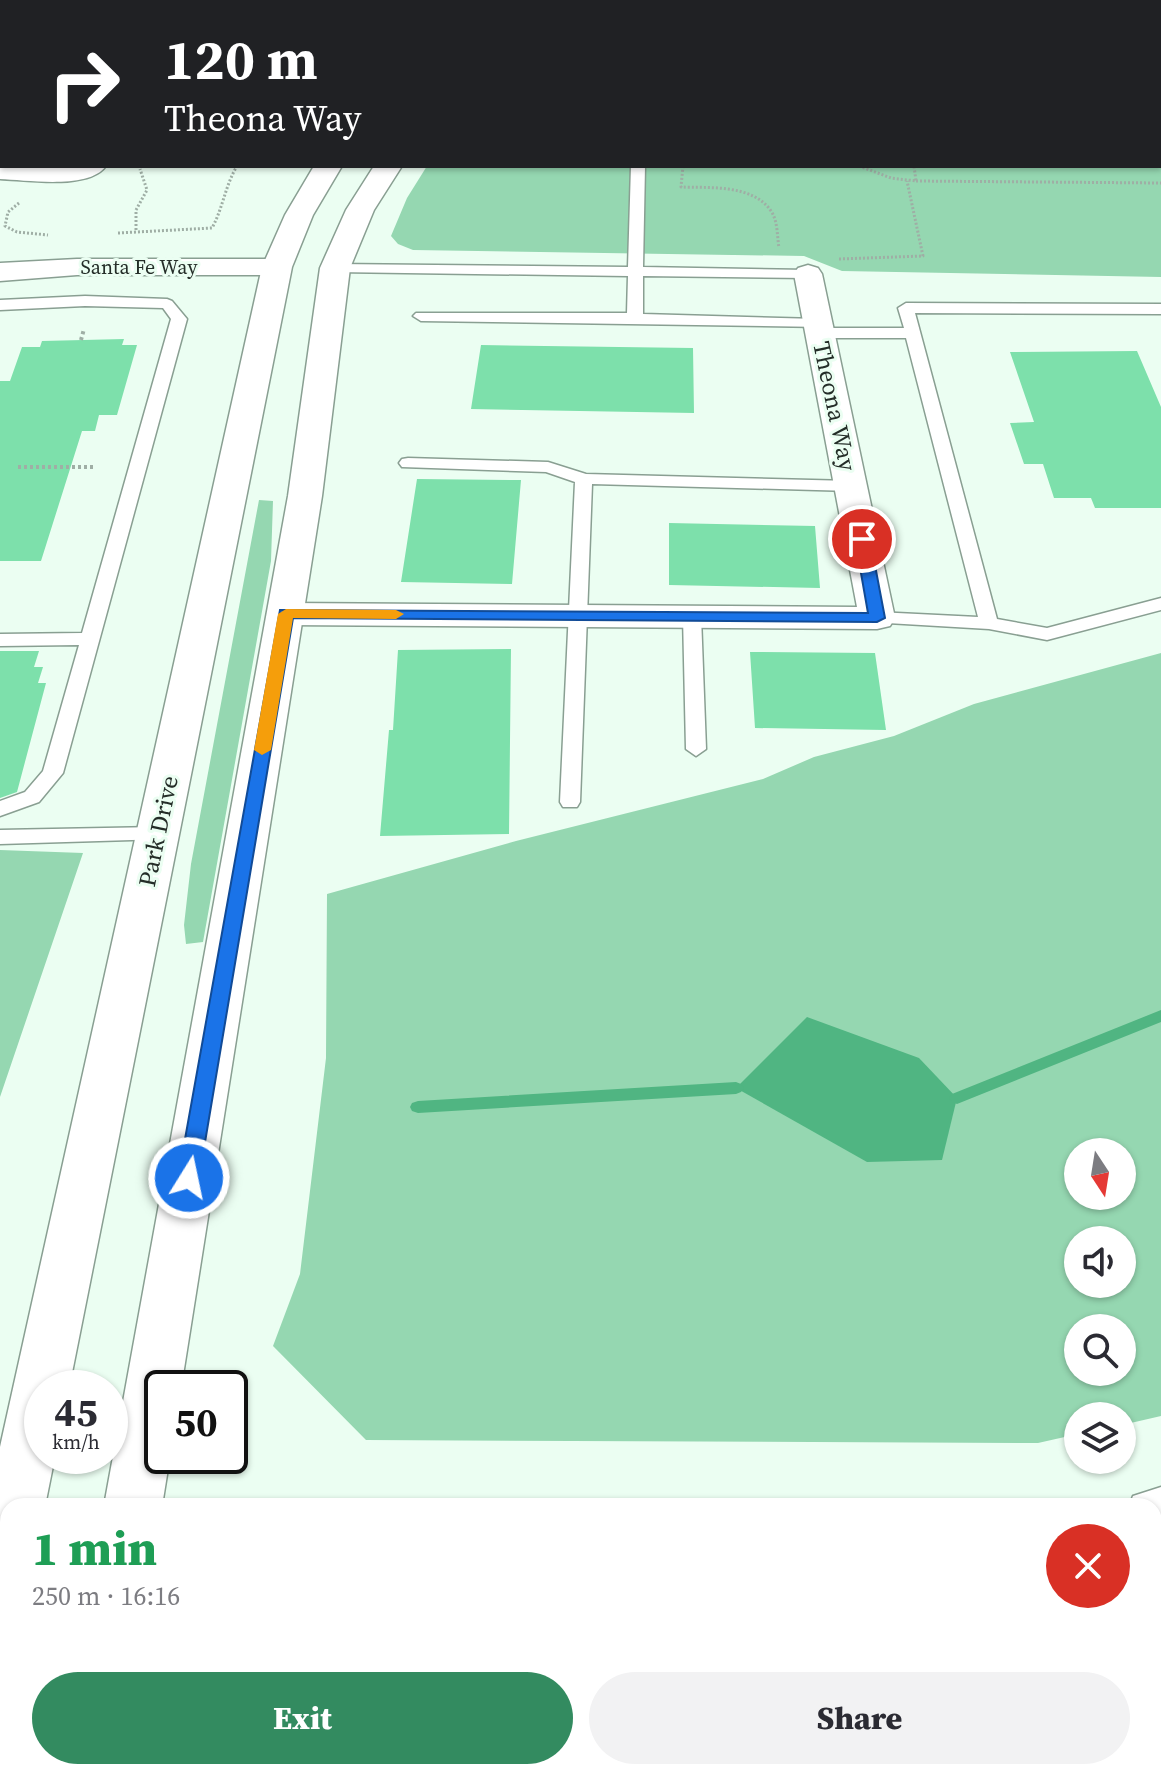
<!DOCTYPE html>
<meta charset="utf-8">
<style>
body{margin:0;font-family:"Source Serif 4",serif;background:#f2f2f3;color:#2b2b33;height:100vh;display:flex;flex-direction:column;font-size:30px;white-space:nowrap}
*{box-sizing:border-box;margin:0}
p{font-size:26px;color:#7c7c81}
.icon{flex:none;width:44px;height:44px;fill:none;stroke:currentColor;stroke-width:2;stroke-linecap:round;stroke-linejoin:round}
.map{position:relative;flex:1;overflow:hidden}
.details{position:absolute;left:0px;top:1498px;width:1162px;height:282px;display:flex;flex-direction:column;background:#fff;border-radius:24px 24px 0 0;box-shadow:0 2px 6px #0004}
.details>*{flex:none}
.top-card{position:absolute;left:0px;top:0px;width:1162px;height:168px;box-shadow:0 2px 6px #0004;background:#202124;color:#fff;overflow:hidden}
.needle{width:52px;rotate:168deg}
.buttons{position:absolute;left:1064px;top:1138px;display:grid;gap:16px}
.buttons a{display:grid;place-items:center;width:72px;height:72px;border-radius:50%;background:#fff;box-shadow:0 2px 6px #0004;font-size:40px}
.speed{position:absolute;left:24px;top:1370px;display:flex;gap:16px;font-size:40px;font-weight:700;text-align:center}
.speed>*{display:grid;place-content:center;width:104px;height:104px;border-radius:50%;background:#fff;box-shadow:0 2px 6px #0004;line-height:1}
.speed small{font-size:20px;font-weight:400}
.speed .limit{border:4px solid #111;border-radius:12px;background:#fff;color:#111}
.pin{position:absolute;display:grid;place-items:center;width:68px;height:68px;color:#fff;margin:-34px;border:4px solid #fff;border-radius:50%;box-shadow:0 2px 8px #0007}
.me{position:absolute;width:88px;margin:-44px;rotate:10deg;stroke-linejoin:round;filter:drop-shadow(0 0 6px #0008)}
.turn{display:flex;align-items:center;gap:28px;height:168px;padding:0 32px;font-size:36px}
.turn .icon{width:104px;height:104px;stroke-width:2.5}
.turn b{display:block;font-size:56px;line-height:68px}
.round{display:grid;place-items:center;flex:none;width:84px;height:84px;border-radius:42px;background:#f2f2f3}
.headline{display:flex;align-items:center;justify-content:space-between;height:136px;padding:0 32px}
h1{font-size:48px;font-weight:800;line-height:60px;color:#1e9e55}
.cta{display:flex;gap:16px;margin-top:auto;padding:16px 32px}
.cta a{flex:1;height:92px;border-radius:48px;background:#338b60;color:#fff;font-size:32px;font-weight:800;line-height:92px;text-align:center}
.cta a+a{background:#f2f2f3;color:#2b2b33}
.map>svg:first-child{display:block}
.green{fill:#95d7b1;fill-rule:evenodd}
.water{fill:#50b582}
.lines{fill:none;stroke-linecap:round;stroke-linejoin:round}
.stream{fill:#50b582;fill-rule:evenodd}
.building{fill:#7de0ab}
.lane-casing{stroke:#899f92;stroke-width:3}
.street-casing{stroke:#899f92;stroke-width:3}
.secondary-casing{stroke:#899f92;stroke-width:3}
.path-far1{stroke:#9faea5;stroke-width:3;stroke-dasharray:2 2;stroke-linecap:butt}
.path{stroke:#9faea5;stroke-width:4;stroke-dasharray:3 3;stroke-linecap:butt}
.lane{fill:#fff;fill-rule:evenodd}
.street{fill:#fff;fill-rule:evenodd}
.secondary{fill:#fff;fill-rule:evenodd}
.route{fill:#1a73e8;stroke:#114b97;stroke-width:2}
.slow{fill:#f59e0b}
.labels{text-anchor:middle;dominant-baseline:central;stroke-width:6;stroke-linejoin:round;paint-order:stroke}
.far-street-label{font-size:20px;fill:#242d28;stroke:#ebfef2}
.street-label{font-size:24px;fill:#242d28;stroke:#ebfef2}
</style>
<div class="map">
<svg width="1161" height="1779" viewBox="0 0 1161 1779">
<rect width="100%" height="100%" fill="#ebfef2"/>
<path class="green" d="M620,0h541v277l-319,-6 -38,-15 -391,-6 -15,-6 -7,-8 16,-38 20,-32h733v-164h-543z
M259,500l14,1 -2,60 -68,381 -17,2 -2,-19 7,-61z
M1161,653v763l-39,9v-9h-44v18l-40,9 -672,-3 -93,-94 27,-72 26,-216 1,-164 189,-53 247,-62 51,-22 80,-21 80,-32zM1078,1152h44v44h-44zM1078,1240h44v44h-44zM1078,1328h44v44h-44z
M0,850l83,3 -83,244z
M1161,1728v51h-112l4,-7h101v-42z"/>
<path class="water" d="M807,1017l112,41 38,40 -15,62 -75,2 -131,-74z"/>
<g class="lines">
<path class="stream" d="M1161,1010v12l-199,80 -5,2 -5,-2 -3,-4 3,-4z
M736,1082l5,2 3,4 -3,4 -5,2 -318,19 -6,-2 -2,-4 2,-4 6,-2z"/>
</g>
<path class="building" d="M124,339l-2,6h15l-20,70h-18l-4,16h-13l-41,130h-41v-180h10l12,-34h18l2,-6z
M481,345l212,3 1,65 -223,-4z
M1137,351l24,56v101h-66l-4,-10h-37l-11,-34h-19l-14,-41 24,-1 -24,-70z
M417,479l104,1 -9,104 -111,-2z
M669,523l146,3 5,62 -151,-3z
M511,649l-2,185 -129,2 9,-106h4l5,-80z
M0,651h39l-5,16h9l-5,16h8l-29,109 -17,6z
M750,652l125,1 11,77 -131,-2z"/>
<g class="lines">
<defs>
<path id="lane" d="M287,0h15l-16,2z
M735,0h14l-15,2z
M631,166h14l-2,101 165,3 7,4 -7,4 -165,-2v38l175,5 5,2v6l-402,-6 -8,-5 3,-3h211l1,-37 -293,-4 -7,-4 7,-4 293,3z
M85,296l82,3 5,2 15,18 -124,454 -24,29 -39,14v-15l25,-9 18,-21 36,-126 -79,1v-12l82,-1 89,-314 -8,-11 -78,-2 -85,4v-10z
M906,303l255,1v10l-246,-1 82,306 50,9 114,-30v12l-114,30 -58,-11 -119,-7 -2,-4 9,-6 101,5 -72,-279h-86l-8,-5 8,-5h84l-6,-20z
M408,458l140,4 38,12 266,7 9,5 -9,5 -260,-7 -12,318 -3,5h-14l-3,-5 15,-320 -29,-10 -144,-5 -3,-4 3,-4z
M692,610l9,6 5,133 -10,7 -10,-7 -3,-133z
M157,827l8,2 3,5 -3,5 -165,5v-14z
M935,1772h32l2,7h-32z"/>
<path id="street" d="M0,0h121l1,2h-120l-2,6z
M0,163l2,3h104c-17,24 -79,14 -106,13z
M77,259h200l10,2 4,6 -4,6 -10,2h-200l-77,6v-18z
M808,265l10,3 4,6 73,344 -5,8 -13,3 -591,-4 -13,-3 -5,-8 5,-8 13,-3 571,4 -63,-333 4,-6z"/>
<path id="secondary" d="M314,166h28l-29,49 -21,52 -223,1121h-27v68h13l-10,50h-37v98l-8,3v-160l262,-1180 23,-52z
M374,166h28l-28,44 -24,58 -28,228 -141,892h-19v68h8l-8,50h-58l184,-1010 32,-228 26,-58z
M1161,1487v54l-7,1v-36h-25l4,-10z
M1161,1596v60l-7,2v-60z
M0,1643h8v62h-8z
M65,1772h64l-1,7h-64z"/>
</defs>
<use href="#lane" class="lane-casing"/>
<use href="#street" class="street-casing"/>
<use href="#secondary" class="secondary-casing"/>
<path class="path-far1" d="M1006,0l5,2
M423,2l6,-2
M778,2l3,-2
M1018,2l5,-2
M683,166l-2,21c27,1 72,-3 90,24 7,10 6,25 8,37
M859,166l32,12 25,3 -2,-15
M916,181l245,2
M19,203l-11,9 -3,14 12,6 31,3
M136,230v-20l11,-20 -7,-21
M118,233l94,-5c11,-20 13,-42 25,-62
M839,259l84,-3 -16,-75"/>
<path class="path" d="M81,340l3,-11
M18,467h75"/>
<use href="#lane" class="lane"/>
<use href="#street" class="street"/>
<use href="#secondary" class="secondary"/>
</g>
<path class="route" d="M862,534l8,5 15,79 -8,4 -584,-4 -94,560 -3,6 -7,3 -8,-3 -3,-6 102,-568 588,3 -13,-74z"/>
<path class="slow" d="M286,609l110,1 8,4 -8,5 -103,-1 -22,132 -9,5 -8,-5 24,-136z"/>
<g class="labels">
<g class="far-street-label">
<text x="139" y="267">Santa Fe Way</text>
</g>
<g class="street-label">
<text transform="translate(835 406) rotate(78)">Theona Way</text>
<text transform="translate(158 831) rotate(-78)">Park Drive</text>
</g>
</g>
</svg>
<div class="buttons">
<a><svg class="needle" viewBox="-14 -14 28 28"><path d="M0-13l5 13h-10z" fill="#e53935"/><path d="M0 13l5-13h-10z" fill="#7c7c81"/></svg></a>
<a><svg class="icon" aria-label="sound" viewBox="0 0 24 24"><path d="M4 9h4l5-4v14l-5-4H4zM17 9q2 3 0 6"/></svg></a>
<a><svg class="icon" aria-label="search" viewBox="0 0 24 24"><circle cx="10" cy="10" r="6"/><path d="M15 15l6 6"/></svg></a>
<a><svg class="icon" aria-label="layers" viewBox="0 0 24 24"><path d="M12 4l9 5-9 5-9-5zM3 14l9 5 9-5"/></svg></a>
</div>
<div class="speed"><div>45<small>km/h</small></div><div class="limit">50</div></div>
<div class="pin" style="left:862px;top:539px;background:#d93025"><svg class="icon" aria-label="arrive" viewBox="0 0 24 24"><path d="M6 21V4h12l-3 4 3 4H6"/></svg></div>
<svg class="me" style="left:189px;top:1178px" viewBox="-20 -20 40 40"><circle r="17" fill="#1a73e8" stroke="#fff" stroke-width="3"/><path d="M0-11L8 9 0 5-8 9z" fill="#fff"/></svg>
<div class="top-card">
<div class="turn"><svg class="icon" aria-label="right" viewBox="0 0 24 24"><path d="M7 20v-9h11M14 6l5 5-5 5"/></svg><div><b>120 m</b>Theona Way</div></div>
</div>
<section class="details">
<div class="headline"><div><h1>1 min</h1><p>250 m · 16:16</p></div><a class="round" style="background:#d93025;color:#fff"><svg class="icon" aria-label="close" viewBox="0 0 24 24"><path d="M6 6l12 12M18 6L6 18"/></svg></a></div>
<div class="cta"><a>Exit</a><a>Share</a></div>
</section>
</div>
